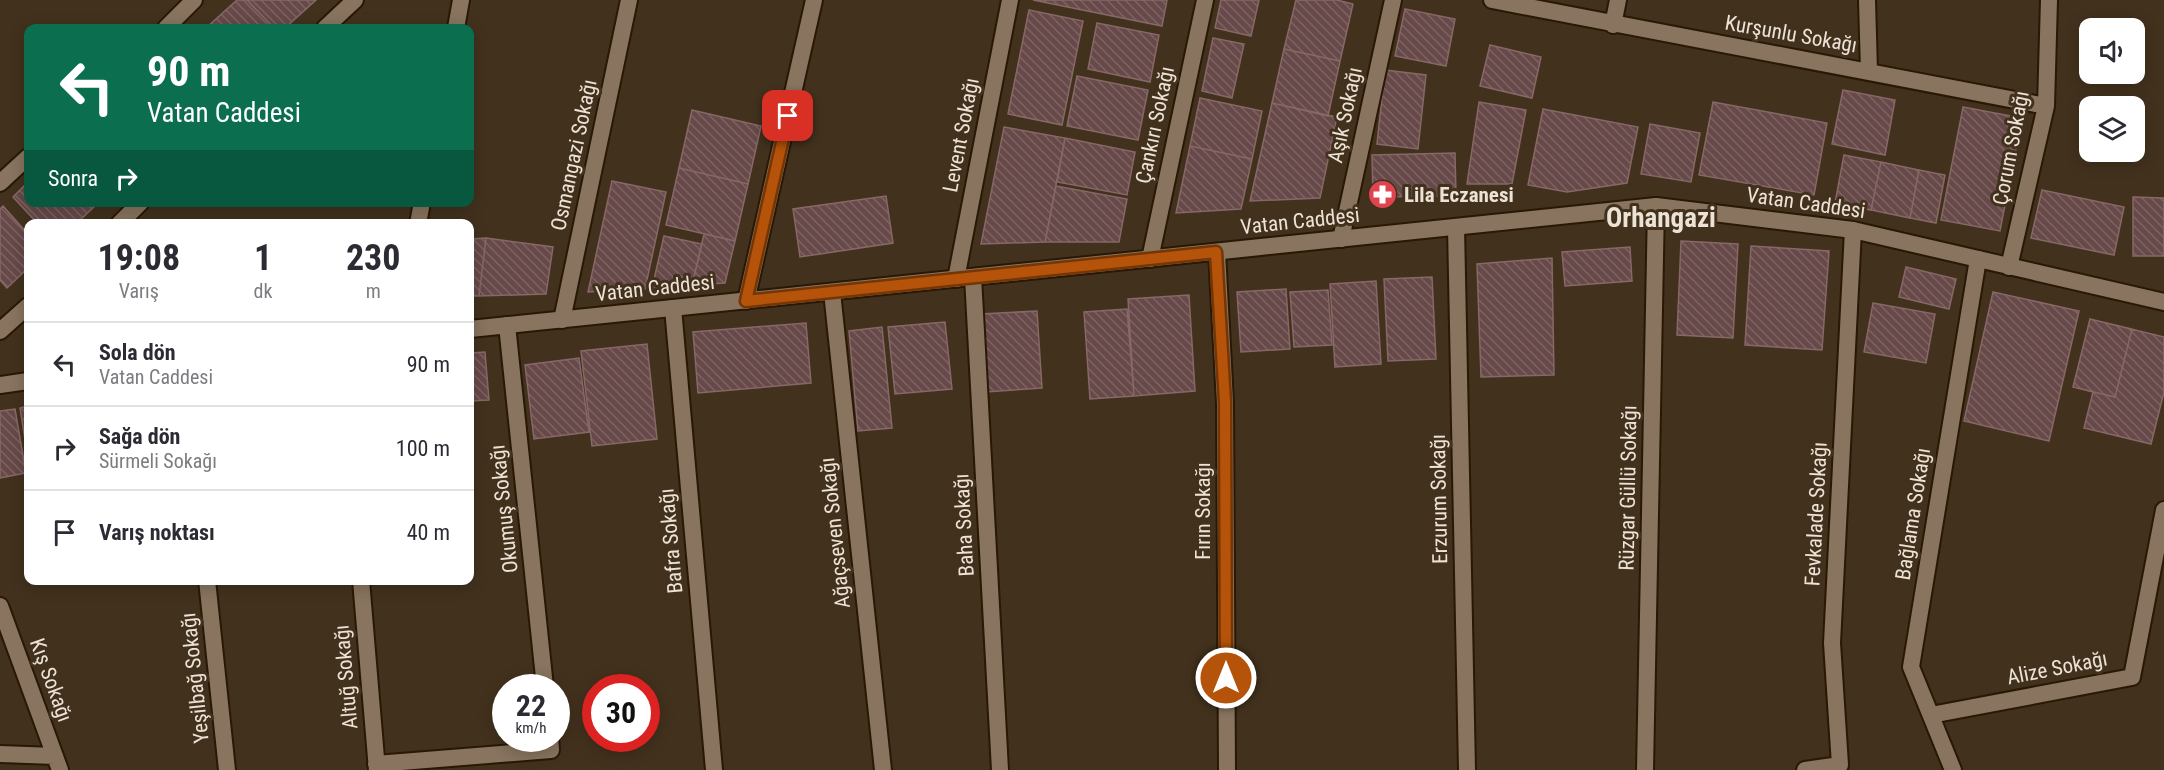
<!DOCTYPE html>
<html lang="tr">
<meta charset="utf-8">
<style>
body{margin:0;font-family:"Roboto Condensed",sans-serif;background:#f7f7f7;color:#2b2b33;height:100vh;display:flex;flex-direction:column;font-size:22px;white-space:nowrap}
*{box-sizing:border-box;margin:0}
p{font-size:20px;color:#7c7c81}
.icon{flex:none;width:33px;height:33px;fill:none;stroke:currentColor;stroke-width:2;stroke-linecap:round;stroke-linejoin:round}
.map{position:relative;flex:1;overflow:hidden}
.sheet{position:absolute;left:24px;top:219px;width:450px;height:366px;display:flex;flex-direction:column;background:#fff;border-radius:12px;box-shadow:0 3px 15px #0003}
.sheet>*{flex:none}
.hud{position:absolute;left:24px;top:24px;width:450px;height:183px;border-radius:12px;box-shadow:0 3px 15px #0003;background:#0b6e4f;color:#fff;overflow:hidden}
.tools{position:absolute;left:2079px;top:18px;display:grid;gap:12px}
.tools a{display:grid;place-items:center;width:66px;height:66px;border-radius:12px;background:#fff;box-shadow:0 3px 15px #0003;font-size:30px}
.speed{position:absolute;left:492px;top:674px;display:flex;gap:12px;font-size:30px;font-weight:700;text-align:center}
.speed>*{display:grid;place-content:center;width:78px;height:78px;border-radius:50%;background:#fff;box-shadow:0 3px 15px #0003;line-height:1}
.speed small{font-size:15px;font-weight:400}
.speed .limit{border:9px solid #d22;background:#fff;color:#111}
.pin{position:absolute;display:grid;place-items:center;width:51px;height:51px;color:#fff;margin:-26px;border-radius:12px;box-shadow:0 3px 9px #0006}
.me{position:absolute;width:66px;margin:-33px;rotate:0deg;stroke-linejoin:round;filter:drop-shadow(0 0 4px #0008)}
.turn{display:flex;align-items:center;gap:21px;height:126px;padding:0 24px;font-size:27px}
.turn .icon{width:78px;height:78px;stroke-width:2.5}
.turn b{display:block;font-size:42px;line-height:51px}
.then{display:flex;align-items:center;height:57px;padding:0 24px;background:#0003;gap:12px;font-size:22px}
.eta{display:flex;justify-content:space-evenly;align-items:center;height:102px;text-align:center}
.eta b{font-size:36px;font-weight:700;line-height:42px}
ul{padding:0;list-style:none}
li{display:flex;align-items:center;gap:18px;height:84px;padding:0 24px;border-top:2px solid #e1e1e2}
li div{flex:1}
li b{display:block;font-size:22px}
li em{font-style:normal}
.map>svg:first-child{display:block}
.building{fill:url(#building-back-hatch);stroke:#876867;stroke-width:1.5}
.lines{fill:none;stroke-linecap:round;stroke-linejoin:round}
.minor-casing{stroke:#281805;stroke-width:20}
.tertiary-casing{stroke:#281805;stroke-width:20}
.minor{stroke:#88745f;stroke-width:16}
.tertiary{stroke:#88745f;stroke-width:16}
.route-casing{stroke:#753606;stroke-width:15}
.route{stroke:#b45309;stroke-width:10}
.labels{text-anchor:middle;dominant-baseline:central;stroke-width:6;stroke-linejoin:round;paint-order:stroke}
.street-label{font-size:21px;fill:#ede2d6;stroke:#42311d}
.poi-label{font-size:21px;font-weight:bold;fill:#ede2d6;stroke:#42311d;text-anchor:start}
.district-label{font-size:27px;font-weight:bold;fill:#ede2d6;stroke:#42311d}
</style>
<div class="map">
<svg width="2164" height="770" viewBox="0 0 2164 770">
<defs>
<pattern id="building-back-hatch" width="6" height="6" patternUnits="userSpaceOnUse" patternTransform="scale(1.5)"><rect width="6" height="6" fill="#664948"/><path d="M-1 5l2 2M0 0l6 6M5-1l2 2" fill="none" stroke="#7c6362"/></pattern>
</defs>
<rect width="100%" height="100%" fill="#42311d"/>
<path class="building" d="M237,0h10l27,28h-68z
M247,0h69l-31,28h-11z
M1033,0h134l-5,26z
M1221,0h38l-8,36 -36,-8z
M1296,0h41l16,4 -13,57 -56,-12z
M1405,9l50,10 -9,47 -51,-10z
M1029,10l54,11 -21,104 -54,-11z
M1097,23l62,12 -9,47 -62,-13z
M1213,38l31,6 -12,54 -30,-7z
M1490,45l51,12 -9,41 -52,-12z
M1284,49l56,12 -12,55 -56,-13z
M1385,70l41,5 -8,74 -41,-5z
M1077,76l71,14 -10,50 -71,-14z
M1843,90l52,10 -10,55 -53,-11z
M1200,98l62,13 -10,48 -62,-13z
M1479,102l47,8 -14,74h-45z
M1713,102l114,21 -13,72 -115,-20z
M1272,103l65,14 -17,81 -70,3z
M1963,107l59,11 -22,113 -59,-11z
M1543,109l95,18 -11,56 -60,9 -39,-7z
M692,110l69,16 -13,58 -69,-16z
M1650,124l50,9 -9,49 -50,-8z
M1004,127l61,11 -20,104 -64,2z
M1065,138l70,14 -8,43 -70,-13z
M1190,146l62,13 -11,50 -65,4z
M1455,153l1,43 -83,1 -1,-42z
M1844,155l37,7 -10,48 -36,-7z
M1881,162l38,8 -9,48 -39,-8z
M679,168l69,16 -13,57 -69,-16z
M1919,170l26,5 -9,48 -26,-5z
M612,181l54,11 -21,97 -57,3z
M28,182v20l70,1 -22,21h-38l-25,-27z
M1056,186l71,13 -8,43h-74z
M2042,190l82,17 -10,48 -83,-17z
M886,196l7,47 -93,14 -7,-48z
M2133,197l31,1v58h-31z
M3,206l25,28v34l-21,20 -7,-8v-71z
M704,234l31,7 -10,42 -33,2z
M664,236l38,8 -10,41 -40,3z
M486,238l67,9 -7,47 -67,2z
M486,238l-7,58h-9v-57z
M1681,241l57,3 -5,94 -56,-3z
M1751,246l78,5 -7,99 -77,-5z
M1630,247l2,34 -67,5 -3,-34z
M1552,258l2,117 -73,2 -4,-113z
M1906,267l50,12 -7,30 -50,-12z
M1432,277l4,82 -48,2 -4,-82z
M1376,281l5,83 -46,3 -5,-83z
M1286,289l4,60 -49,3 -4,-60z
M1328,290l4,55 -38,2 -4,-55z
M1993,292l86,19 -30,130 -85,-20z
M1189,295l6,96 -61,5 -6,-97z
M1873,303l62,11 -9,49 -62,-11z
M1127,309l7,87 -44,3 -6,-87z
M1037,311l5,77 -56,4 -5,-78z
M2090,319l74,18v55l-13,52 -67,-16 9,-36 -20,-5z
M2090,319l42,10 -17,68 -42,-10z
M945,322l7,67 -57,5 -7,-67z
M806,323l5,60 -113,10 -5,-61z
M882,327l10,101 -34,3 -9,-100z
M647,344l10,95 -65,7 -11,-95z
M485,352l4,48 -19,1v-48z
M579,358l10,74 -55,7 -9,-74z
M28,406v53l-8,-51z
M15,409l11,64 -26,5v-67z"/>
<g class="lines">
<defs>
<path id="minor" d="M1492,0l554,106
M1867,0l2,71
M1613,25l5,-25
M166,28l28,-28
M325,28l30,-28
M456,28l5,-28
M0,183l28,-26
M119,224l22,-22
M418,224l4,-22
M1456,227l11,543
M1341,239l52,-239
M1217,252l8,151 2,367
M1150,259l55,-259
M2009,267l37,-161 3,-106
M973,277l27,493
M956,279l54,-279
M832,292l51,478
M746,301l68,-301
M673,308l41,462
M562,320l67,-320
M507,325l38,362
M0,331l28,-25
M207,580l20,190
M361,580l16,190
M0,606l60,164
M1931,715l201,-38 32,-167
M0,754l55,2
M376,764l175,-14 -1,-12
M1645,770l11,-564
M1805,770l35,-5 -8,-122 21,-413
M1953,770l-42,-103 67,-408"/>
<path id="tertiary" d="M470,329l1186,-123 197,24 311,72
M0,385l28,-4"/>
</defs>
<use href="#minor" class="minor-casing"/>
<use href="#tertiary" class="tertiary-casing"/>
<use href="#minor" class="minor"/>
<use href="#tertiary" class="tertiary"/>
</g>
<g class="lines">
<defs>
<path id="route" d="M788,116l-42,185 470,-49 9,150 1,276"/>
</defs>
<use href="#route" class="route-casing"/>
<use href="#route" class="route"/>
</g>
<defs>
<symbol id="pharmacy-disc" viewBox="-11 -11 22 22"><circle r="9.5" fill="#e0444e" stroke="#42311d"/><path d="M-2-6h4v4h4v4h-4v4h-4v-4h-4v-4h4Z" fill="#fff"/></symbol>
</defs>
<g fill-rule="evenodd">
<use href="#pharmacy-disc" x="1366" y="178" width="33" height="33"/>
</g>
<g class="labels">
<g class="street-label">
<text transform="translate(1791 34) rotate(10)">Kurşunlu Sokağı</text>
<text transform="translate(1345 115) rotate(-78)">Aşık Sokağı</text>
<text transform="translate(1155 125) rotate(-78)">Çankırı Sokağı</text>
<text transform="translate(961 135) rotate(-79)">Levent Sokağı</text>
<text transform="translate(2011 148) rotate(-79)">Çorum Sokağı</text>
<text transform="translate(574 155) rotate(-78)">Osmangazi Sokağı</text>
<text transform="translate(1806 203) rotate(8)">Vatan Caddesi</text>
<text transform="translate(1300 221) rotate(-6)">Vatan Caddesi</text>
<text transform="translate(655 288) rotate(-6)">Vatan Caddesi</text>
<text transform="translate(1628 488) rotate(-89)">Rüzgar Güllü Sokağı</text>
<text transform="translate(1439 499) rotate(-91)">Erzurum Sokağı</text>
<text transform="translate(504 509) rotate(-96)">Okumuş Sokağı</text>
<text transform="translate(1203 511) rotate(-90)">Fırın Sokağı</text>
<text transform="translate(1816 514) rotate(-87)">Fevkalade Sokağı</text>
<text transform="translate(1913 514) rotate(-81)">Bağlama Sokağı</text>
<text transform="translate(964 525) rotate(-93)">Baha Sokağı</text>
<text transform="translate(835 533) rotate(-96)">Ağaçseven Sokağı</text>
<text transform="translate(671 541) rotate(-95)">Bafra Sokağı</text>
<text transform="translate(2057 668) rotate(-11)">Alize Sokağı</text>
<text transform="translate(346 677) rotate(-95)">Altuğ Sokağı</text>
<text transform="translate(195 678) rotate(-96)">Yeşilbağ Sokağı</text>
<text transform="translate(51 680) rotate(70)">Kış Sokağı</text>
</g>
<g class="poi-label">
<text x="1404" y="195">Lila Eczanesi</text>
</g>
<g class="district-label">
<text x="1661" y="218">Orhangazi</text>
</g>
</g>
</svg>
<div class="tools">
<a><svg class="icon" aria-label="sound" viewBox="0 0 24 24"><path d="M4 9h4l5-4v14l-5-4H4zM17 9q2 3 0 6"/></svg></a>
<a><svg class="icon" aria-label="layers" viewBox="0 0 24 24"><path d="M12 4l9 5-9 5-9-5zM3 14l9 5 9-5"/></svg></a>
</div>
<div class="speed"><div>22<small>km/h</small></div><div class="limit">30</div></div>
<div class="pin" style="left:788px;top:116px;background:#d93025"><svg class="icon" aria-label="arrive" viewBox="0 0 24 24"><path d="M6 21V4h12l-3 4 3 4H6"/></svg></div>
<svg class="me" style="left:1226px;top:678px" viewBox="-20 -20 40 40"><circle r="17" fill="#b45309" stroke="#fff" stroke-width="3"/><path d="M0-11L8 9 0 5-8 9z" fill="#fff"/></svg>
<div class="hud">
<div class="turn"><svg class="icon" aria-label="left" viewBox="0 0 24 24"><path d="M17 20v-9H6M10 6l-5 5 5 5"/></svg><div><b>90 m</b>Vatan Caddesi</div></div>
<div class="then">Sonra<svg class="icon" aria-label="right" viewBox="0 0 24 24"><path d="M7 20v-9h11M14 6l5 5-5 5"/></svg></div>
</div>
<section class="sheet">
<div class="eta">
<div><b>19:08</b><p>Varış</p></div>
<div><b>1</b><p>dk</p></div>
<div><b>230</b><p>m</p></div>
</div>
<ul>
<li><svg class="icon" aria-label="left" viewBox="0 0 24 24"><path d="M17 20v-9H6M10 6l-5 5 5 5"/></svg><div><b>Sola dön</b><p>Vatan Caddesi</p></div><em>90 m</em></li>
<li><svg class="icon" aria-label="right" viewBox="0 0 24 24"><path d="M7 20v-9h11M14 6l5 5-5 5"/></svg><div><b>Sağa dön</b><p>Sürmeli Sokağı</p></div><em>100 m</em></li>
<li><svg class="icon" aria-label="arrive" viewBox="0 0 24 24"><path d="M6 21V4h12l-3 4 3 4H6"/></svg><div><b>Varış noktası</b></div><em>40 m</em></li>
</ul>
</section>
</div>
